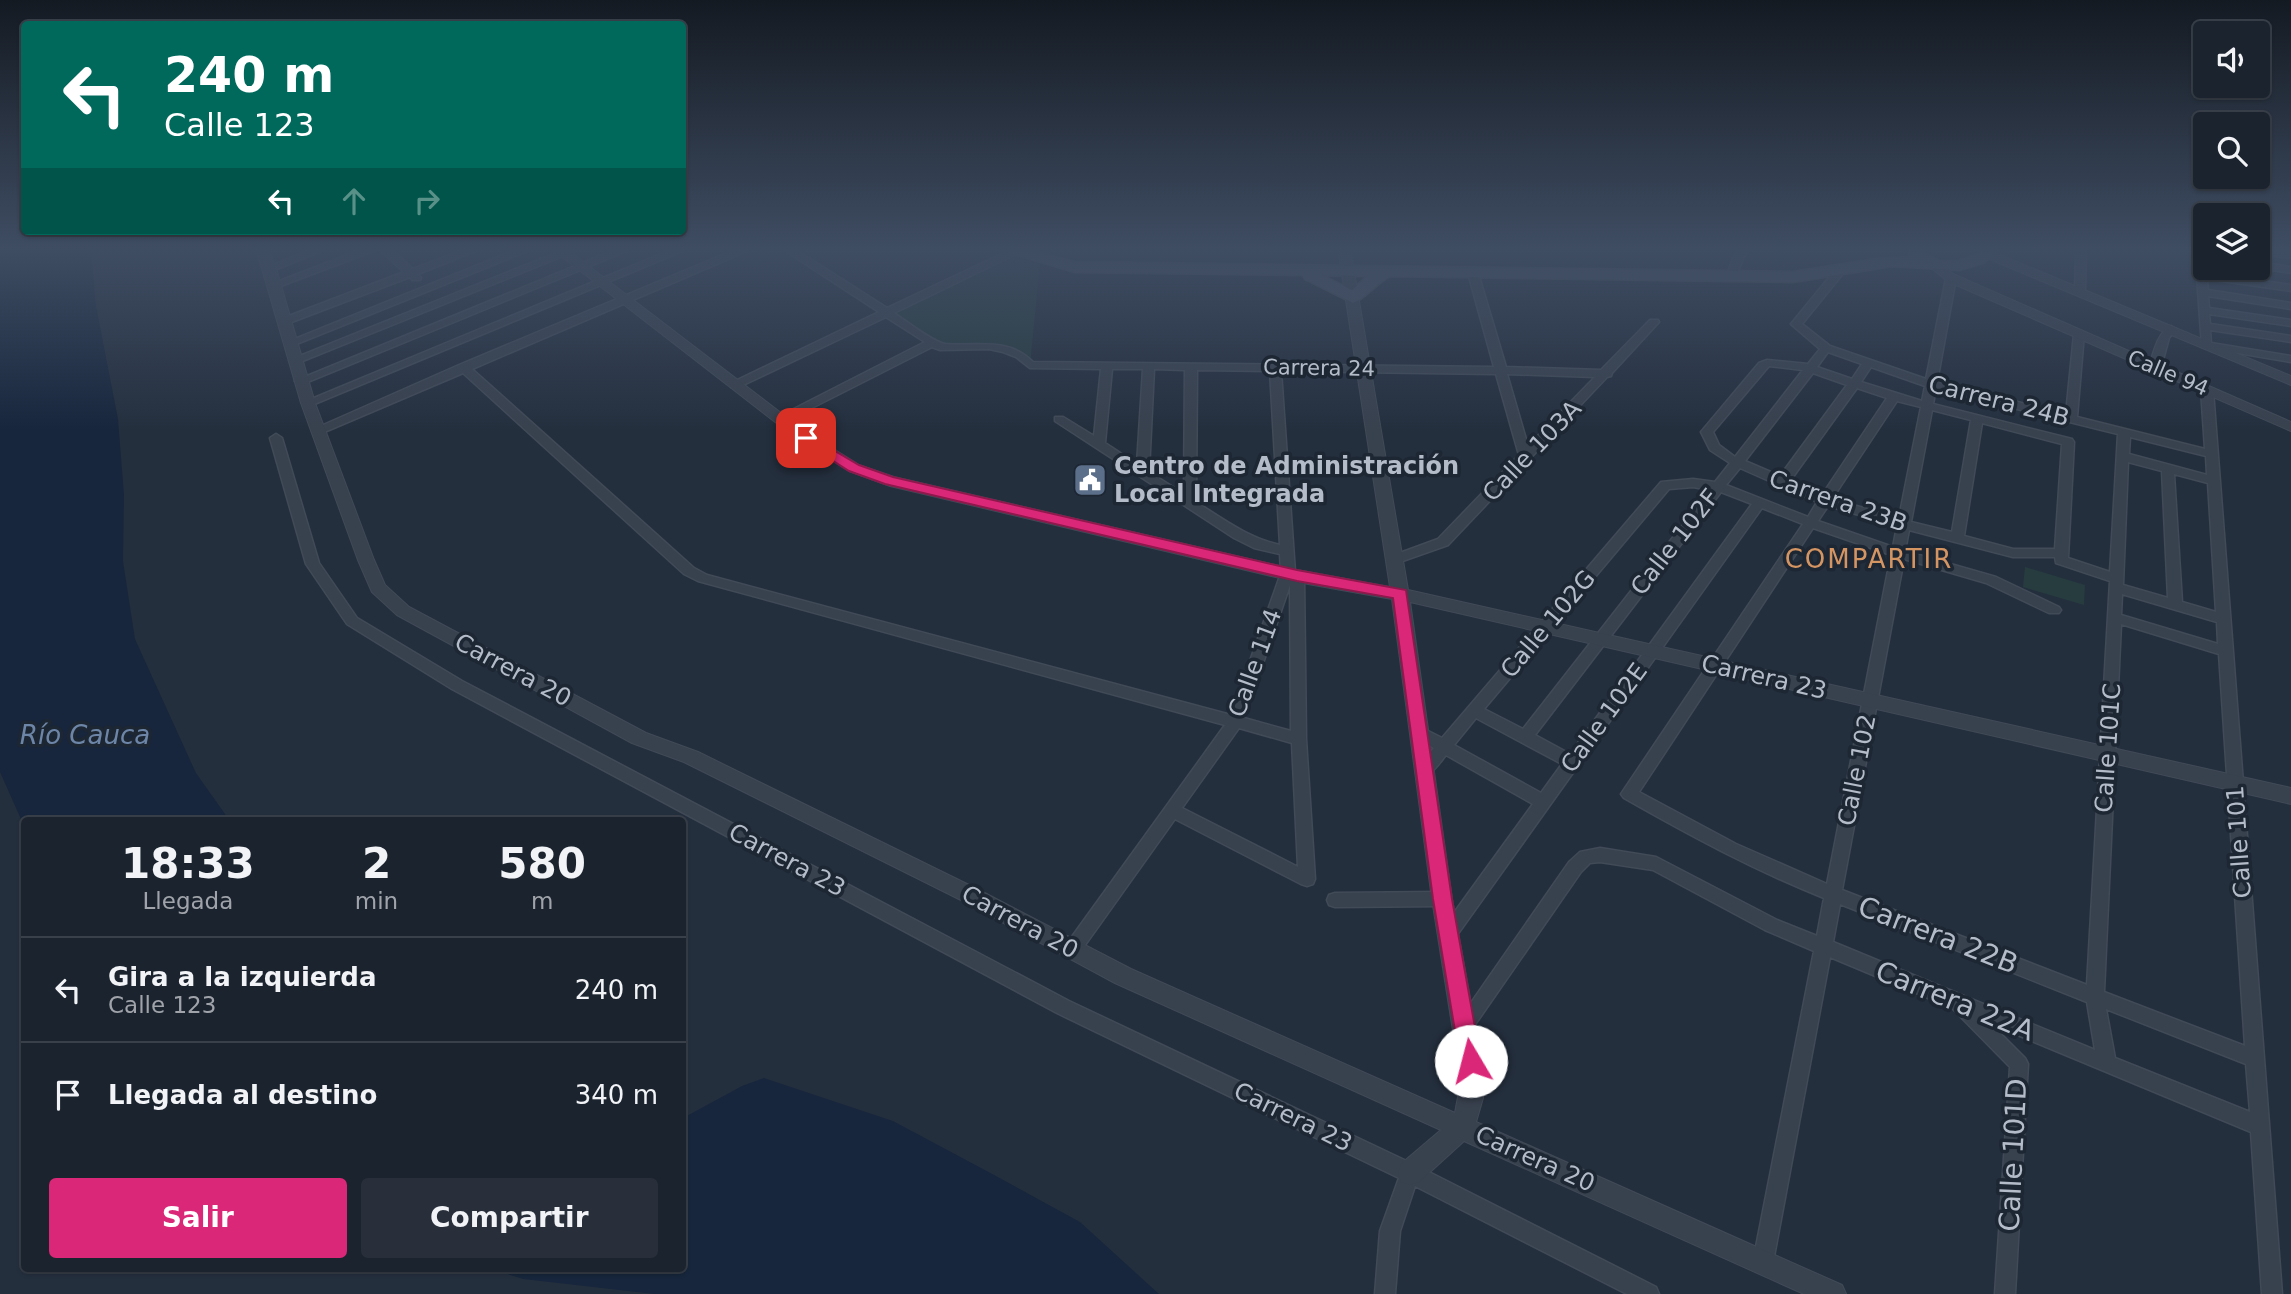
<!DOCTYPE html>
<html lang="es">
<meta charset="utf-8">
<style>
body{margin:0;font-family:"DejaVu Sans",sans-serif;background:#282f3a;color:#f1f3f6;height:100vh;display:flex;flex-direction:column;font-size:26px;white-space:nowrap}
*{box-sizing:border-box;margin:0}
p{font-size:23px;color:#a0a4aa}
.icon{flex:none;width:38px;height:38px;fill:none;stroke:currentColor;stroke-width:2;stroke-linecap:round;stroke-linejoin:round}
.map{position:relative;flex:1;overflow:hidden}
.sheet{position:absolute;left:21px;top:817px;width:665px;height:455px;display:flex;flex-direction:column;background:#1b232e;border-radius:7px;box-shadow:0 2px 5px #0004,0 0 0 2px #39404a}
.sheet>*{flex:none}
.hud{position:absolute;left:21px;top:21px;width:665px;height:214px;border-radius:7px;box-shadow:0 2px 5px #0004,0 0 0 2px #39404a;background:#00695c;color:#fff;overflow:hidden}
.buttons{position:absolute;left:2193px;top:21px;display:grid;gap:14px}
.buttons a{display:grid;place-items:center;width:77px;height:77px;border-radius:7px;background:#1b232e;box-shadow:0 2px 5px #0004,0 0 0 2px #39404a;font-size:35px}
.pin{position:absolute;display:grid;place-items:center;width:60px;height:60px;color:#fff;margin:-30px;border-radius:14px;box-shadow:0 4px 10px #0006}
.me{position:absolute;width:77px;margin:-38px;rotate:352deg;stroke-linejoin:round;filter:drop-shadow(0 0 5px #0008)}
.turn{display:flex;align-items:center;gap:24px;height:147px;padding:0 28px;font-size:32px}
.turn .icon{width:91px;height:91px;stroke-width:2.5}
.turn b{display:block;font-size:49px;line-height:60px}
.lanes{display:flex;align-items:center;height:66px;padding:0 28px;background:#0003;justify-content:center;gap:35px;direction:ltr}
.lanes .off{opacity:.35}
.eta{display:flex;justify-content:space-evenly;align-items:center;height:119px;text-align:center}
.eta b{font-size:42px;font-weight:800;line-height:49px}
.action{display:flex;gap:14px;margin-top:auto;padding:14px 28px}
.action a{flex:1;height:80px;border-radius:7px;background:#db2777;color:#fff;font-size:28px;font-weight:800;line-height:80px;text-align:center}
.action a+a{background:#282f3a;color:#f1f3f6}
ul{padding:0;list-style:none}
li{display:flex;align-items:center;gap:21px;height:105px;padding:0 28px;border-top:2px solid #39404a}
li div{flex:1}
li b{display:block;font-size:26px}
li em{font-style:normal}
.map>svg:first-child{display:block}
.green{fill:#263c3f}
.water{fill:#17263c}
.lines{fill:none;stroke-linecap:round;stroke-linejoin:round}
.minor-casing{stroke:#414a57;stroke-width:3}
.tertiary-casing{stroke:#414a57;stroke-width:2}
.secondary-casing{stroke:#414a57;stroke-width:3}
.minor{fill:#38414e;fill-rule:evenodd}
.tertiary{fill:#38414e;fill-rule:evenodd}
.secondary{fill:#465061;fill-rule:evenodd}
.route{fill:#db2777;stroke:#8e194d;stroke-width:2}
.labels{text-anchor:middle;dominant-baseline:central;stroke-width:7;stroke-linejoin:round;paint-order:stroke}
.far-street-label{font-size:21px;fill:#b4bcc9;stroke:#1d2633}
.street-label{font-size:24px;fill:#b4bcc9;stroke:#1d2633}
.poi-label{font-size:24px;font-weight:bold;fill:#b4bcc9;stroke:#1d2633;text-anchor:start}
.neighbourhood-label{font-size:26px;letter-spacing:2px;fill:#d59563;stroke:#1d2633}
.water-label{font-size:26px;font-style:italic;fill:#6d86a8;stroke:#1d2633}
.near-street-label{font-size:28px;fill:#b4bcc9;stroke:#1d2633}
</style>
<div class="map">
<svg width="2291" height="1294" viewBox="0 0 2291 1294">
<rect width="100%" height="100%" fill="#242f3e"/>
<path class="green" d="M1007,255l33,9 -10,101 -24,-16 -66,-2 -53,-34z
M2025,567l60,18 -1,20 -61,-18z"/>
<path class="water" d="M0,248h89l2,4 5,54 22,113 6,76 -1,66 12,78 61,134 34,48h-206v5l-24,-54z
M764,1078l129,43 103,55 84,46 79,72h-505l-131,-15 -31,-10h190l1,-151 59,-32z"/>
<g class="lines">
<defs>
<path id="minor" d="M315,248h15l-56,22 -9,-2z
M365,248h25l23,21 55,-21h15l-65,26 3,4 -1,2h-8l-2,-3 -121,46h-8v-4l123,-47 -25,-23 -101,38 -9,-2z
M520,248h15l-241,97h-8l-1,-2z
M568,248h15l-283,114 -4,1 -6,-3z
M619,248h15l-329,135 -4,1 -6,-3z
M675,248h15l-378,157h-8l-2,-2z
M739,248h15l-282,121 222,199 13,7 524,140 50,-142 -1,-19 -26,-6 -20,-10 -179,-117v-4h8l31,19 7,-67 -71,-1 -14,-11 -13,-5 -14,-3 -49,1 -8,-3 -146,74h-8v-4l147,-75 -39,-25 -147,70h-8v-4l148,-71 -98,-64h12l94,60 121,-57h6v4l-120,58c12,8 39,29 51,31 32,3 62,-8 88,18l461,5 -26,-94 5,-3 5,3 28,94 95,3 49,-50h8l1,2 -47,51 -1,3 -4,1 -159,168 -54,19 -5,-1 -2,-3 2,-3 49,-18 81,-84 -23,-81 -215,-3 14,201 7,1 2,3 2,163 9,140 -2,5 -6,2 -6,-2 -126,-65 -97,136 -6,3 -6,-3 -3,-5 3,-5 159,-220 -527,-144 -14,-7 -221,-201 -141,60 -4,1 -6,-4 147,-65zM1112,369h31l-6,95 -32,-21zM1154,369l31,1 -1,124 -35,-22zM1197,370l73,1 10,174c-32,-7 -57,-26 -84,-43zM1507,374l88,3 -67,69zM1290,585l1,146 -47,-13zM1239,728l53,15 6,124 -116,-59z
M1741,248h11l-8,9 -6,14h-8l-1,-2 5,-13z
M2076,248h10l-1,43 -5,3 -5,-3z
M2195,248h10l2,25 84,12v6l-84,-12 1,11 83,13v6l-83,-13 1,12 82,12v6l-82,-12 1,10 81,12v6l-81,-12 1,13 80,13v6l-89,-15z
M2258,248l33,4v6l-33,-4z
M2258,262l33,5v6l-34,-5z
M1840,268l5,3 -43,53 28,22 96,33 20,-101 5,-3 5,3 -19,104 129,32 8,-80 5,-3 5,3 -7,83 128,32 -4,-59 6,-3 6,3 69,904h-20l-11,-162 -260,-108 34,34 3,6 -13,230h-20l15,-227 -58,-59 -122,-51 -57,305 -3,7 -7,3 -7,-3 -3,-7 61,-311 -49,-21 -112,-60 -53,-8 -10,1 -9,9 -109,157 -6,2 -6,-2 -3,-6 112,-161 11,-10 20,-4 56,9 121,63 40,16 7,-38c-70,-28 -135,-63 -200,-100l-3,-4 182,-270 -41,-16 -307,430 -6,3 -6,-3 -2,-5 2,-5 90,-124 -87,-49c-7,8 -14,22 -26,18l-3,-4 17,-21 -19,-11 -2,-4 2,-4 5,-2 22,11 219,-256 32,-3 22,3 15,-19 -20,-13 -9,-18 58,-69 8,-3 41,4 12,-15 -29,-25 45,-55zM1828,352l34,12 -10,15 -35,-12zM1769,366l34,4 -68,87 -16,-12 -6,-13zM1871,367l54,19 -3,15 -61,-19zM1813,373l34,12 -67,91 -35,-15zM1857,388l30,10 -65,97 -32,-14zM1936,389l182,45 -8,138 -42,-14 6,-116 -2,-3 -139,-35zM1897,401l24,6 -22,111 -67,-19zM1932,410l39,10 -19,112 -41,-10zM1982,423l80,21 -7,105h-42l-49,-13zM2130,437l76,19 1,19 -78,-21zM2128,462l34,9 6,127 -45,-13zM1740,468l77,34 -9,15 -82,-32zM2174,474l34,9 8,129 -34,-10zM1693,487l17,3 -187,239 -39,-20 185,-220zM1721,492l31,12 -182,250 -35,-19zM1828,506l69,20 -4,21 -75,-26zM1813,528l78,27 -64,329 -91,-40 -97,-52zM1909,530l104,27h42l1,6 54,18 -23,404 -245,-95 62,-331 82,24 63,30h10l2,-3 -2,-3 -63,-30 -91,-26zM2122,594l95,28 1,22 -97,-29zM2121,624l98,30 26,392 -141,-54zM1476,718l86,46 -21,29 -87,-48zM1840,904l247,98 8,48 -262,-108zM2106,1009l140,55 4,48 -135,-54z
M2171,326l5,3 -7,9 -8,29 -6,3 -4,-1 -2,-2c5,-15 8,-34 22,-41z
M276,434l6,4 37,125 38,55 105,63 607,320 348,165 239,121 3,7h-32l-212,-108 -15,45 -5,63h-20l5,-63 19,-53 -342,-165 -605,-324 -105,-65 -41,-60 -36,-126z
M1442,892l6,2 2,5 -2,5 -6,2 -107,1 -6,-2 -2,-5 2,-5 6,-2z"/>
<path id="tertiary" d="M256,248h12l8,20 39,135 59,157 11,25 24,22 237,126 52,19 277,136 156,81 324,144 6,-32 -29,-182 -40,-300 -95,-17 -407,-96 -41,-15 -57,-36 -241,-187h14l237,181 57,36 35,12 403,93 93,17 -52,-339h12l58,342 883,198v16l-881,-202 42,297 33,182 -2,17 -7,24 366,163 4,9h-42l-340,-153 -45,41 -9,3 -9,-3 -3,-9 3,-9 40,-34 -326,-147 -154,-83 -277,-138 -52,-19 -235,-128 -25,-23 -14,-32 -57,-157z
M1986,249l305,127v9l-309,-129v-6z
M1933,260l22,15 336,147v9l-344,-150 -20,-17z"/>
<path id="secondary" d="M993,248h26l56,14 718,10 82,-13 36,-2 -2,-4 7,-4 23,12h20l19,-7 1,-6h12l1,8 -9,7 -24,7 -67,-4 -99,16 -403,-6c-13,7 -26,23 -37,27l-48,-24 -2,-4 -228,-3zM1321,275l47,1 -16,14z"/>
</defs>
<use href="#minor" class="minor-casing"/>
<use href="#tertiary" class="tertiary-casing"/>
<use href="#secondary" class="secondary-casing"/>
<use href="#minor" class="minor"/>
<use href="#tertiary" class="tertiary"/>
<use href="#secondary" class="secondary"/>
</g>
<linearGradient id="sky" x2="0" y2="1"><stop stop-color="#141a22"/><stop offset="0.58" stop-color="#3f4d63"/><stop offset="1" stop-color="#3f4d63" stop-opacity="0"/></linearGradient>
<rect width="2291" height="430" fill="url(#sky)"/>
<path class="route" d="M806,434l53,31 34,12 404,93 109,20 46,309 29,162 -3,7 -7,3 -8,-3 -3,-7 -27,-162 -40,-301 -96,-17 -412,-97 -36,-13 -47,-30 -2,-3z"/>
<defs>
<symbol id="civic-square" viewBox="-11 -11 22 22"><rect x="-9" y="-9" width="18" height="18" rx="4" fill="#5c6f8a" stroke="#1d2633"/><path d="M-.6-6.5H3V-4.5H.6V-3L4-1V1h2V6H-6V1h2V-1L-.6-3ZM-1.2 2.5V6h2.4V2.5Z" fill="#fff"/></symbol>
</defs>
<g fill-rule="evenodd">
<use href="#civic-square" x="1071" y="461" width="38" height="38"/>
</g>
<g class="labels">
<g class="far-street-label">
<text transform="translate(1319 368) rotate(1)">Carrera 24</text>
<text transform="translate(2168 373) rotate(23)">Calle 94</text>
</g>
<g class="street-label">
<text transform="translate(1999 401) rotate(14)">Carrera 24B</text>
<text transform="translate(1532 451) rotate(-46)">Calle 103A</text>
<text transform="translate(1838 501) rotate(19)">Carrera 23B</text>
<text transform="translate(1675 542) rotate(-52)">Calle 102F</text>
<text transform="translate(1548 624) rotate(-50)">Calle 102G</text>
<text transform="translate(1255 663) rotate(-70)">Calle 114</text>
<text transform="translate(513 670) rotate(28)">Carrera 20</text>
<text transform="translate(1764 677) rotate(13)">Carrera 23</text>
<text transform="translate(1604 718) rotate(-54)">Calle 102E</text>
<text transform="translate(2108 748) rotate(-86)">Calle 101C</text>
<text transform="translate(1857 770) rotate(-79)">Calle 102</text>
<text transform="translate(2239 842) rotate(-94)">Calle 101</text>
<text transform="translate(787 860) rotate(28)">Carrera 23</text>
<text transform="translate(1020 922) rotate(28)">Carrera 20</text>
<text transform="translate(1293 1117) rotate(26)">Carrera 23</text>
<text transform="translate(1535 1159) rotate(24)">Carrera 20</text>
</g>
<g class="poi-label">
<text x="1114" y="466">Centro de Administración<tspan x="1114" dy="28">Local Integrada</tspan></text>
</g>
<g class="neighbourhood-label">
<text x="1869" y="559">COMPARTIR</text>
</g>
<g class="water-label">
<text x="85" y="735">Río Cauca</text>
</g>
<g class="near-street-label">
<text transform="translate(1938 935) rotate(21)">Carrera 22B</text>
<text transform="translate(1955 1001) rotate(22)">Carrera 22A</text>
<text transform="translate(2013 1155) rotate(-87)">Calle 101D</text>
</g>
</g>
</svg>
<div class="buttons">
<a><svg class="icon" aria-label="sound" viewBox="0 0 24 24"><path d="M4 9h4l5-4v14l-5-4H4zM17 9q2 3 0 6"/></svg></a>
<a><svg class="icon" aria-label="search" viewBox="0 0 24 24"><circle cx="10" cy="10" r="6"/><path d="M15 15l6 6"/></svg></a>
<a><svg class="icon" aria-label="layers" viewBox="0 0 24 24"><path d="M12 4l9 5-9 5-9-5zM3 14l9 5 9-5"/></svg></a>
</div>
<div class="pin" style="left:806px;top:438px;background:#d93025"><svg class="icon" aria-label="arrive" viewBox="0 0 24 24"><path d="M6 21V4h12l-3 4 3 4H6"/></svg></div>
<svg class="me" style="left:1471px;top:1061px" viewBox="-20 -20 40 40"><circle r="19" fill="#fff"/><path d="M0-13L10 11 0 6-10 11z" fill="#db2777"/></svg>
<div class="hud">
<div class="turn"><svg class="icon" aria-label="left" viewBox="0 0 24 24"><path d="M17 20v-9H6M10 6l-5 5 5 5"/></svg><div><b>240 m</b>Calle 123</div></div>
<div class="lanes"><svg class="icon" aria-label="left" viewBox="0 0 24 24"><path d="M17 20v-9H6M10 6l-5 5 5 5"/></svg><svg class="icon off" aria-label="ahead" viewBox="0 0 24 24"><path d="M12 20V5M6 11l6-6 6 6"/></svg><svg class="icon off" aria-label="right" viewBox="0 0 24 24"><path d="M7 20v-9h11M14 6l5 5-5 5"/></svg></div>
</div>
<section class="sheet">
<div class="eta">
<div><b>18:33</b><p>Llegada</p></div>
<div><b>2</b><p>min</p></div>
<div><b>580</b><p>m</p></div>
</div>
<ul>
<li><svg class="icon" aria-label="left" viewBox="0 0 24 24"><path d="M17 20v-9H6M10 6l-5 5 5 5"/></svg><div><b>Gira a la izquierda</b><p>Calle 123</p></div><em>240 m</em></li>
<li><svg class="icon" aria-label="arrive" viewBox="0 0 24 24"><path d="M6 21V4h12l-3 4 3 4H6"/></svg><div><b>Llegada al destino</b></div><em>340 m</em></li>
</ul>
<div class="action"><a>Salir</a><a>Compartir</a></div>
</section>
</div>
